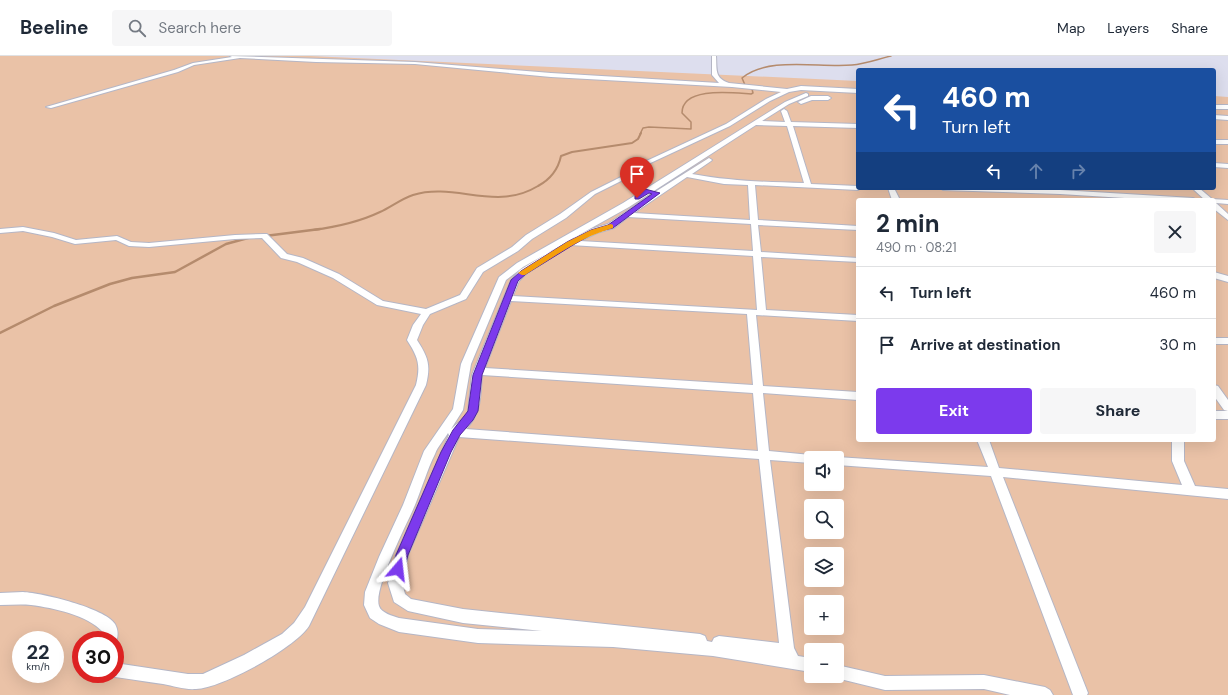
<!DOCTYPE html>
<meta charset="utf-8">
<style>
body{margin:0;font-family:"DM Sans",sans-serif;background:#f6f6f7;color:#1f2937;height:100vh;display:flex;flex-direction:column;font-size:15px;white-space:nowrap}
*{box-sizing:border-box;margin:0}
p{font-size:13px;color:#747a83}
.icon{flex:none;width:22px;height:22px;fill:none;stroke:currentColor;stroke-width:2;stroke-linecap:round;stroke-linejoin:round}
.map{position:relative;flex:1;overflow:hidden}
.details{position:absolute;left:856px;top:142px;width:360px;height:244px;display:flex;flex-direction:column;background:#fff;border-radius:4px;box-shadow:0 4px 16px #0002}
.details>*{flex:none}
.banner{position:absolute;left:856px;top:12px;width:360px;height:122px;border-radius:4px;box-shadow:0 4px 16px #0002;background:#1a4fa0;color:#fff;overflow:hidden}
.controls{position:absolute;left:804px;top:395px;display:grid;gap:8px}
.controls a{display:grid;place-items:center;width:40px;height:40px;border-radius:4px;background:#fff;box-shadow:0 4px 16px #0002;font-size:20px}
.speed{position:absolute;left:12px;top:575px;display:flex;gap:8px;font-size:20px;font-weight:700;text-align:center}
.speed>*{display:grid;place-content:center;width:52px;height:52px;border-radius:50%;background:#fff;box-shadow:0 4px 16px #0002;line-height:1}
.speed small{font-size:10px;font-weight:400}
.speed .limit{border:6px solid #d22;background:#fff;color:#111}
.pin{position:absolute;display:grid;place-items:center;width:34px;height:34px;color:#fff;margin:-41px -17px;border-radius:50% 50% 50% 0;rotate:-45deg;box-shadow:0 0 4px #0007}
.pin .icon{rotate:45deg}
.me{position:absolute;width:44px;margin:-22px;rotate:17deg;stroke-linejoin:round;filter:drop-shadow(0 0 3px #0008)}
.turn{display:flex;align-items:center;gap:14px;height:84px;padding:0 20px;font-size:18px}
.turn .icon{width:52px;height:52px;stroke-width:2.5}
.turn b{display:block;font-size:28px;line-height:34px}
.lanes{display:flex;align-items:center;height:38px;padding:0 20px;background:#0003;justify-content:center;gap:20px;direction:ltr}
.lanes .off{opacity:.35}
.round{display:grid;place-items:center;flex:none;width:42px;height:42px;border-radius:4px;background:#f6f6f7}
.summary{display:flex;align-items:center;justify-content:space-between;height:68px;padding:0 20px}
h1{font-size:24px;font-weight:700;line-height:30px}
.action{display:flex;gap:8px;margin-top:auto;padding:8px 20px}
.action a{flex:1;height:46px;border-radius:4px;background:#7c3aed;color:#fff;font-size:16px;font-weight:700;line-height:46px;text-align:center}
.action a+a{background:#f6f6f7;color:#1f2937}
ul{padding:0;list-style:none}
li{display:flex;align-items:center;gap:12px;height:52px;padding:0 20px;border-top:1px solid #e0e1e3}
li div{flex:1}
li b{display:block;font-size:15px}
li em{font-style:normal}
header{display:flex;align-items:center;gap:24px;box-sizing:border-box;height:56px;padding:0 20px;background:#fff;border-bottom:1px solid #e0e1e3}
header strong{font-size:19px}
nav{display:flex;gap:22px;margin-inline-start:auto;font-size:14px}
.search{width:280px;height:36px;background:#f6f6f7;display:flex;align-items:center;gap:10px;box-sizing:border-box;padding:0 14px;border-radius:4px;color:#747a83;font-size:15px}
.map>svg:first-child{display:block}
.green{fill:#eac2a7;fill-rule:evenodd}
.lines{fill:none;stroke-linecap:round;stroke-linejoin:round}
.stream-far2{stroke:#b58b6d;stroke-width:1.5}
.stream-far1{stroke:#b58b6d;stroke-width:2}
.stream{stroke:#b58b6d;stroke-width:2.5}
.street-casing{stroke:#b5b6c5;stroke-width:2}
.street{fill:#fff;fill-rule:evenodd}
.route{fill:#7c3aed;stroke:#51269a}
.slow{fill:#f59e0b}
</style>
<header>
<strong>Beeline</strong>
<div class="search"><svg class="icon" aria-label="search" viewBox="0 0 24 24"><circle cx="10" cy="10" r="6"/><path d="M15 15l6 6"/></svg>Search here</div>
<nav><a>Map</a><a>Layers</a><a>Share</a></nav>
</header>
<div class="map">
<svg width="1228" height="639" viewBox="0 0 1228 639">
<rect width="100%" height="100%" fill="#dddeee"/>
<path class="green" d="M0,0h310l548,25v107h356v-92l14,1v598h-1228zM858,144h356v240h-356zM811,402h26v26h-26zM811,450h26v26h-26zM811,498h26v26h-26zM811,546h26v26h-26zM21,584h34v34h-34zM81,584h34v34h-34zM811,594h26v26h-26z"/>
<g class="lines">
<path class="stream-far2" d="M745,29l-3,-7c26,-22 77,-10 110,-13 13,-1 26,-6 39,-9
M640,78l3,-6 6,-1 42,2v-7l-9,-9c0,-27 52,-20 69,-19l2,-1 -1,-4 -2,-1"/>
<path class="stream-far1" d="M313,174c23,-3 46,-8 67,-18 11,-5 21,-13 33,-17 43,-13 82,17 125,-9 13,-7 20,-16 23,-30l11,-4 60,-9 6,-4 3,-6"/>
<path class="stream" d="M265,180l55,-7
M0,277l54,-27 56,-22 22,-6 43,-6 51,-28 22,-6"/>
<defs>
<path id="street" d="M230,0l185,6 136,11 168,10 -7,-8v-19h4c1,13 -2,22 13,27l58,6 14,-3 57,3v4l-57,-3 -12,2 -19,9 -40,25 -86,40 -19,13 -30,15 -29,24 -34,21 -14,12 -35,21 -17,27 -36,15 -7,11 -6,15c11,17 14,25 9,45l-117,241c-14,22 -87,62 -113,63 -11,1 -22,-3 -33,-5 -16,-2 -32,-5 -48,-7l-6,-3h6v-11l73,11h15l41,-19 38,-21 12,-11 11,-16 111,-222c5,-20 2,-28 -9,-45l6,-15 8,-11 -44,-9 -44,-27 -36,-16 -16,-4 -19,-20 -27,1 -86,8 -20,-1 -13,-6 -41,4 -23,-7 -29,-6 -23,2v-4l23,-2 31,6 22,7 41,-4 14,6 18,1 86,-8 29,-1h3l20,20 16,4 36,16 44,27 43,8 34,-14 17,-27 35,-21 14,-12 34,-21 31,-22 30,-15 19,-13 86,-40 40,-25 15,-7 -49,-5 -181,-10 -136,-13 -99,-2 -76,-4 -46,7 -16,7 -127,36 -5,-1 128,-37 19,-7 39,-6z
M806,37l2,1v2l-19,8 -27,17 23,1 -4,-11 3,-2 3,2 4,11 67,2v4l-65,-2 18,58 47,2v2h3l-3,2 -103,-5 3,35 100,6v4l-100,-5 3,27 97,6v4l-97,-5 5,53 92,5v6l-102,-6 7,71 95,6v8l-95,-7 6,58 42,4 5,3h-5v5l-41,-3 24,188 4,8 13,2v14l-98,-16 -100,-9 -135,-4 -79,-11 -20,-8 -9,-6 -6,-13 1,-13 14,-35 24,-52 21,-54 29,-42 8,-45 38,-87 18,-14 106,-60 162,-101zM756,69l31,1 17,57c-39,-1 -74,-2 -112,-9l19,-13 1,-1 -3,-2 -54,34 -47,32 -17,5 -18,9v3h-5l61,-34zM687,121l37,7 24,1 2,35 -116,-7zM628,161l123,7 2,27 -173,-10 17,-8 17,-5zM567,186v3h3l183,11 4,54 -244,-14 6,-15 7,-7 35,-23 -4,-2h-3l-34,21 -9,10 -39,95 -4,36 -2,5 -15,13 12,-19 8,-46 35,-84 17,-13zM511,245l236,13 6,71 -268,-17zM482,319l271,18 5,58 -292,-22c16,-17 14,-32 16,-54zM448,377l1,2 -53,120 -8,28 6,19 14,9 55,12 79,8 -64,-2 -79,-11c-6,-2 -18,-5 -20,-12 -6,-17 28,-82 36,-101 7,-17 12,-35 20,-51 3,-8 9,-14 13,-21zM459,381l300,22 20,184 -60,-7 -5,2 -2,4 -5,-1 -2,-5 -5,-2 -237,-25 -52,-10 -6,-5 -3,-11 6,-28z
M811,40h17l3,2 -3,2h-16l-11,4 -3,-2z
M1214,49h14v4h-14z
M1214,59l14,1v4l-14,-1z
M1214,84h14v4h-14z
M1214,107l14,1v4l-14,-1z
M888,132h6l6,12h-8z
M940,132l120,2 133,8 4,2h-40l-97,-6 -117,-4z
M1192,132h7l13,11 16,1v4l-12,-1 12,11v6l-14,-11v-9h-9z
M1214,216l14,4v6l-14,-4z
M1214,282h14v6h-14z
M1214,329l4,1 10,14v11l-4,-1 -10,-14z
M1214,355h14v8h-14z
M977,384h12l10,28 183,17 -10,-24v-21h12v21l11,25 33,3v10l-225,-22 85,216 -1,2h-14l-82,-219 -154,-11v-7h-4l4,-1 151,10z
M23,536c19,1 82,16 92,32 4,7 3,14 0,21v-5h-12v-8c-16,-17 -49,-24 -72,-27 -10,-1 -21,0 -31,0v-12z
M837,609l48,11 99,-1 61,12 5,3 3,5h-43l-26,-6 -99,1 -53,-13 -1,-1h6z"/>
</defs>
<use href="#street" class="street-casing"/>
<use href="#street" class="street"/>
</g>
<path class="route" d="M645,133l15,4 -47,35 -17,4 -23,13 -47,29 -8,7 -36,94 -4,36 -5,9 -13,15 -9,17 -43,103 -5,18 -5,1 -4,-1 -2,-4 4,-14 45,-103 12,-22 15,-19 5,-36 38,-95 10,-9 46,-29 24,-12 17,-5 44,-31 -3,-1 -10,6h-4v-3z"/>
<path class="slow" d="M611,168l2,1v3c-32,9 -60,29 -88,47h-3l-4,-2 49,-31 24,-12z"/>
</svg>
<div class="controls">
<a><svg class="icon" aria-label="sound" viewBox="0 0 24 24"><path d="M4 9h4l5-4v14l-5-4H4zM17 9q2 3 0 6"/></svg></a>
<a><svg class="icon" aria-label="search" viewBox="0 0 24 24"><circle cx="10" cy="10" r="6"/><path d="M15 15l6 6"/></svg></a>
<a><svg class="icon" aria-label="layers" viewBox="0 0 24 24"><path d="M12 4l9 5-9 5-9-5zM3 14l9 5 9-5"/></svg></a>
<a>+</a>
<a>−</a>
</div>
<div class="speed"><div>22<small>km/h</small></div><div class="limit">30</div></div>
<div class="pin" style="left:637px;top:142px;background:#d93025"><svg class="icon" aria-label="arrive" viewBox="0 0 24 24"><path d="M6 21V4h12l-3 4 3 4H6"/></svg></div>
<svg class="me" style="left:398px;top:513px" viewBox="-20 -20 40 40"><path d="M0-17L14 15 0 8-14 15z" fill="#7c3aed" stroke="#fff" stroke-width="4"/></svg>
<div class="banner">
<div class="turn"><svg class="icon" aria-label="left" viewBox="0 0 24 24"><path d="M17 20v-9H6M10 6l-5 5 5 5"/></svg><div><b>460 m</b>Turn left</div></div>
<div class="lanes"><svg class="icon" aria-label="left" viewBox="0 0 24 24"><path d="M17 20v-9H6M10 6l-5 5 5 5"/></svg><svg class="icon off" aria-label="ahead" viewBox="0 0 24 24"><path d="M12 20V5M6 11l6-6 6 6"/></svg><svg class="icon off" aria-label="right" viewBox="0 0 24 24"><path d="M7 20v-9h11M14 6l5 5-5 5"/></svg></div>
</div>
<section class="details">
<div class="summary"><div><h1>2 min</h1><p>490 m · 08:21</p></div><a class="round"><svg class="icon" aria-label="close" viewBox="0 0 24 24"><path d="M6 6l12 12M18 6L6 18"/></svg></a></div>
<ul>
<li><svg class="icon" aria-label="left" viewBox="0 0 24 24"><path d="M17 20v-9H6M10 6l-5 5 5 5"/></svg><div><b>Turn left</b></div><em>460 m</em></li>
<li><svg class="icon" aria-label="arrive" viewBox="0 0 24 24"><path d="M6 21V4h12l-3 4 3 4H6"/></svg><div><b>Arrive at destination</b></div><em>30 m</em></li>
</ul>
<div class="action"><a>Exit</a><a>Share</a></div>
</section>
</div>
